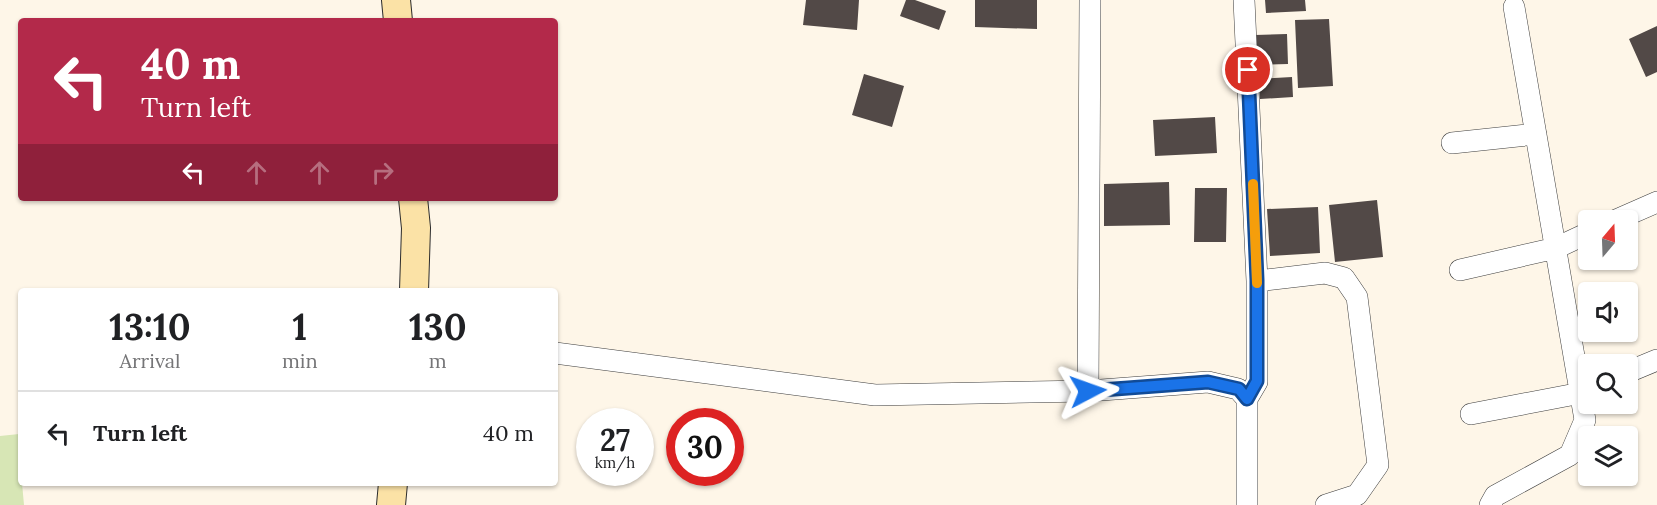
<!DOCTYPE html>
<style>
body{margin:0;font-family:Lora,serif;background:#f6f6f6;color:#202124;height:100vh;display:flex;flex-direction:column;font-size:22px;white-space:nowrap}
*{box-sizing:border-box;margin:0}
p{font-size:20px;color:#757577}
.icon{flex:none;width:33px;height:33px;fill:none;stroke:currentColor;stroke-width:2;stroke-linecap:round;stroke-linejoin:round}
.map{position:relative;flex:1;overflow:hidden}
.panel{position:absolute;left:18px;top:288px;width:540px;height:198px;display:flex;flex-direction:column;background:#fff;border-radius:6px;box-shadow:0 2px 4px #0004}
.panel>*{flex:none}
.top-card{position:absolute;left:18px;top:18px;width:540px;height:183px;border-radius:6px;box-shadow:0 2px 4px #0004;background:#b3294a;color:#fff;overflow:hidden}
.needle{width:39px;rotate:19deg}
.buttons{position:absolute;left:1578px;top:210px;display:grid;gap:12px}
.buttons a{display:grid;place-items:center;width:60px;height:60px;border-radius:6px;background:#fff;box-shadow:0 2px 4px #0004;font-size:30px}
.speed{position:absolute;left:576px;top:408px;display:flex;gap:12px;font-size:30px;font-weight:700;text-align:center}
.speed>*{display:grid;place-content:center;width:78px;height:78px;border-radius:50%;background:#fff;box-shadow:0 2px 4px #0004;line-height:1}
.speed small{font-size:15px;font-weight:400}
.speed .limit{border:9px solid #d22;background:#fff;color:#111}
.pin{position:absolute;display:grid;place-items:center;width:51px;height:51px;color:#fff;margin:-26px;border:3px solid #fff;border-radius:50%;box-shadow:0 2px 6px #0007}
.me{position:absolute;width:66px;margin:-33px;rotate:86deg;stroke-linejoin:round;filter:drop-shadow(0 0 4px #0008)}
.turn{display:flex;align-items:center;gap:21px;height:126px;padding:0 24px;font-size:27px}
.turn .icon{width:78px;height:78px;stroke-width:2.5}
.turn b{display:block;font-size:42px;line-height:51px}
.lanes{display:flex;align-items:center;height:57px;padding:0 24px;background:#0003;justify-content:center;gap:30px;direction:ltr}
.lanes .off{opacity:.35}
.eta{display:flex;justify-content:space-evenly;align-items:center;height:102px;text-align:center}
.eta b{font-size:36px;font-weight:700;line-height:42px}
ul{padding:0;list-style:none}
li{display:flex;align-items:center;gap:18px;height:84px;padding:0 24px;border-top:2px solid #e0e0e0}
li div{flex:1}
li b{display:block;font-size:22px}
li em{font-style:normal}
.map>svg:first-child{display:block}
.green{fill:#d7e6b5}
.building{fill:#524947}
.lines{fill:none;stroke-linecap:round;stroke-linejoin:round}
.street-casing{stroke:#3d3d3d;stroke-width:22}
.secondary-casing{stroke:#2c2c2c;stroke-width:30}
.street{stroke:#fff;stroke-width:21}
.secondary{stroke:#fbe2a6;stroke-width:28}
.route-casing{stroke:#114b97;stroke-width:15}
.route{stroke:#1a73e8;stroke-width:10}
.slow{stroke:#f59e0b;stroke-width:10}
</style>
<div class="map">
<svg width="1657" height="505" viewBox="0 0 1657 505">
<rect width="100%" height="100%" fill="#fef6e8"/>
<path class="green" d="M19,434l2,49h1l2,22h-24v-69z"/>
<path class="building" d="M806,0h53l-2,30 -54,-5z
M906,0h9l31,11 -7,19 -39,-14z
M975,0h62v29l-62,-2z
M1265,0h40l1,11 -40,2z
M1329,19l4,67 -35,2 -3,-68z
M1657,26v46l-11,5 -17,-38z
M1287,34l1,30 -31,1 -2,-30z
M864,74l40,12 -12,41 -40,-12z
M1292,77l1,20 -33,2 -1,-20z
M1215,117l2,36 -62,3 -2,-36z
M1169,182l1,43 -66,1v-42z
M1195,188h32l-1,54h-32z
M1377,200l6,57 -48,5 -6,-57z
M1318,207l2,46 -50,3 -3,-47z"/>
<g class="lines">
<defs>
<path id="street" d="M1244,0l13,281v101l-10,17v106
M1452,143l84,-9
M1616,220l41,-18
M1460,270l96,-22 32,-15
M1257,281l68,-8 19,5 13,19 21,168 -21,30 -31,10
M555,353l320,42 213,-4 120,-9 30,7 9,10
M1628,372l29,-12
M1088,391l2,-391
M1471,414l110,-21 7,-4
M1490,505l5,-9 75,-41 15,-35 -71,-413"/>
<path id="secondary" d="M396,0l2,21
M413,198l3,30 -2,63
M391,505l2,-22"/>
</defs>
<use href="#street" class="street-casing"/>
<use href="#secondary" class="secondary-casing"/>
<use href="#street" class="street"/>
<use href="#secondary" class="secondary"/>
</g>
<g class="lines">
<defs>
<path id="route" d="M1088,391l120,-9 31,7 8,10 10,-18v-101l-9,-210"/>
</defs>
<use href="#route" class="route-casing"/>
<use href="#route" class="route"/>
<path class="slow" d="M1253,184l4,99"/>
</g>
</svg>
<div class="buttons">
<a><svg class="needle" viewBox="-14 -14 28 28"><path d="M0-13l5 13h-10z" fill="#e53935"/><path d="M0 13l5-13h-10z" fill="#757577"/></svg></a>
<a><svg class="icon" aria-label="sound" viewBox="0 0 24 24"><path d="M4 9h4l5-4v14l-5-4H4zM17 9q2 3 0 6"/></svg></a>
<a><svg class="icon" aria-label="search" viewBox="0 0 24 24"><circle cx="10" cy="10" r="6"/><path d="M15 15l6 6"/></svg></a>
<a><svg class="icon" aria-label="layers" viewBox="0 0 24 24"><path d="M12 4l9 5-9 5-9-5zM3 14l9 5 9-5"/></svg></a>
</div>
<div class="speed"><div>27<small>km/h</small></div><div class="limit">30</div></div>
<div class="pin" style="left:1248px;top:70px;background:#d93025"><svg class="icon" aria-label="arrive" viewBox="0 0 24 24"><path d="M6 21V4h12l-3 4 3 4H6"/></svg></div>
<svg class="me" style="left:1088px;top:391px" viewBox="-20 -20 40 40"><path d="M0-17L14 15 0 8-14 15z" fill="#1a73e8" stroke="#fff" stroke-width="4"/></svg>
<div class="top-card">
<div class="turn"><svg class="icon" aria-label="left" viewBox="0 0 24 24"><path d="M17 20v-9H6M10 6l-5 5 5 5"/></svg><div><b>40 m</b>Turn left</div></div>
<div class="lanes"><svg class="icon" aria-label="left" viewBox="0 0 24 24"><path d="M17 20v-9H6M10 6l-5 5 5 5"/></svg><svg class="icon off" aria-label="ahead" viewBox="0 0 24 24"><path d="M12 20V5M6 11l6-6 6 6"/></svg><svg class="icon off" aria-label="ahead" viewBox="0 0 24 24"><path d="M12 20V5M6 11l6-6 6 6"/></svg><svg class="icon off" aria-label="right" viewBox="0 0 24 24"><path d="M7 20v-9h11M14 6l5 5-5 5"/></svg></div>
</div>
<section class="panel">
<div class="eta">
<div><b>13:10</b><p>Arrival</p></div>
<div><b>1</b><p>min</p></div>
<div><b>130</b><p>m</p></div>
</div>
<ul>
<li><svg class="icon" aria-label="left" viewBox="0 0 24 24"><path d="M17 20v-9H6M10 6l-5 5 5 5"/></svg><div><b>Turn left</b></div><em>40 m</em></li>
</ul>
</section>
</div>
